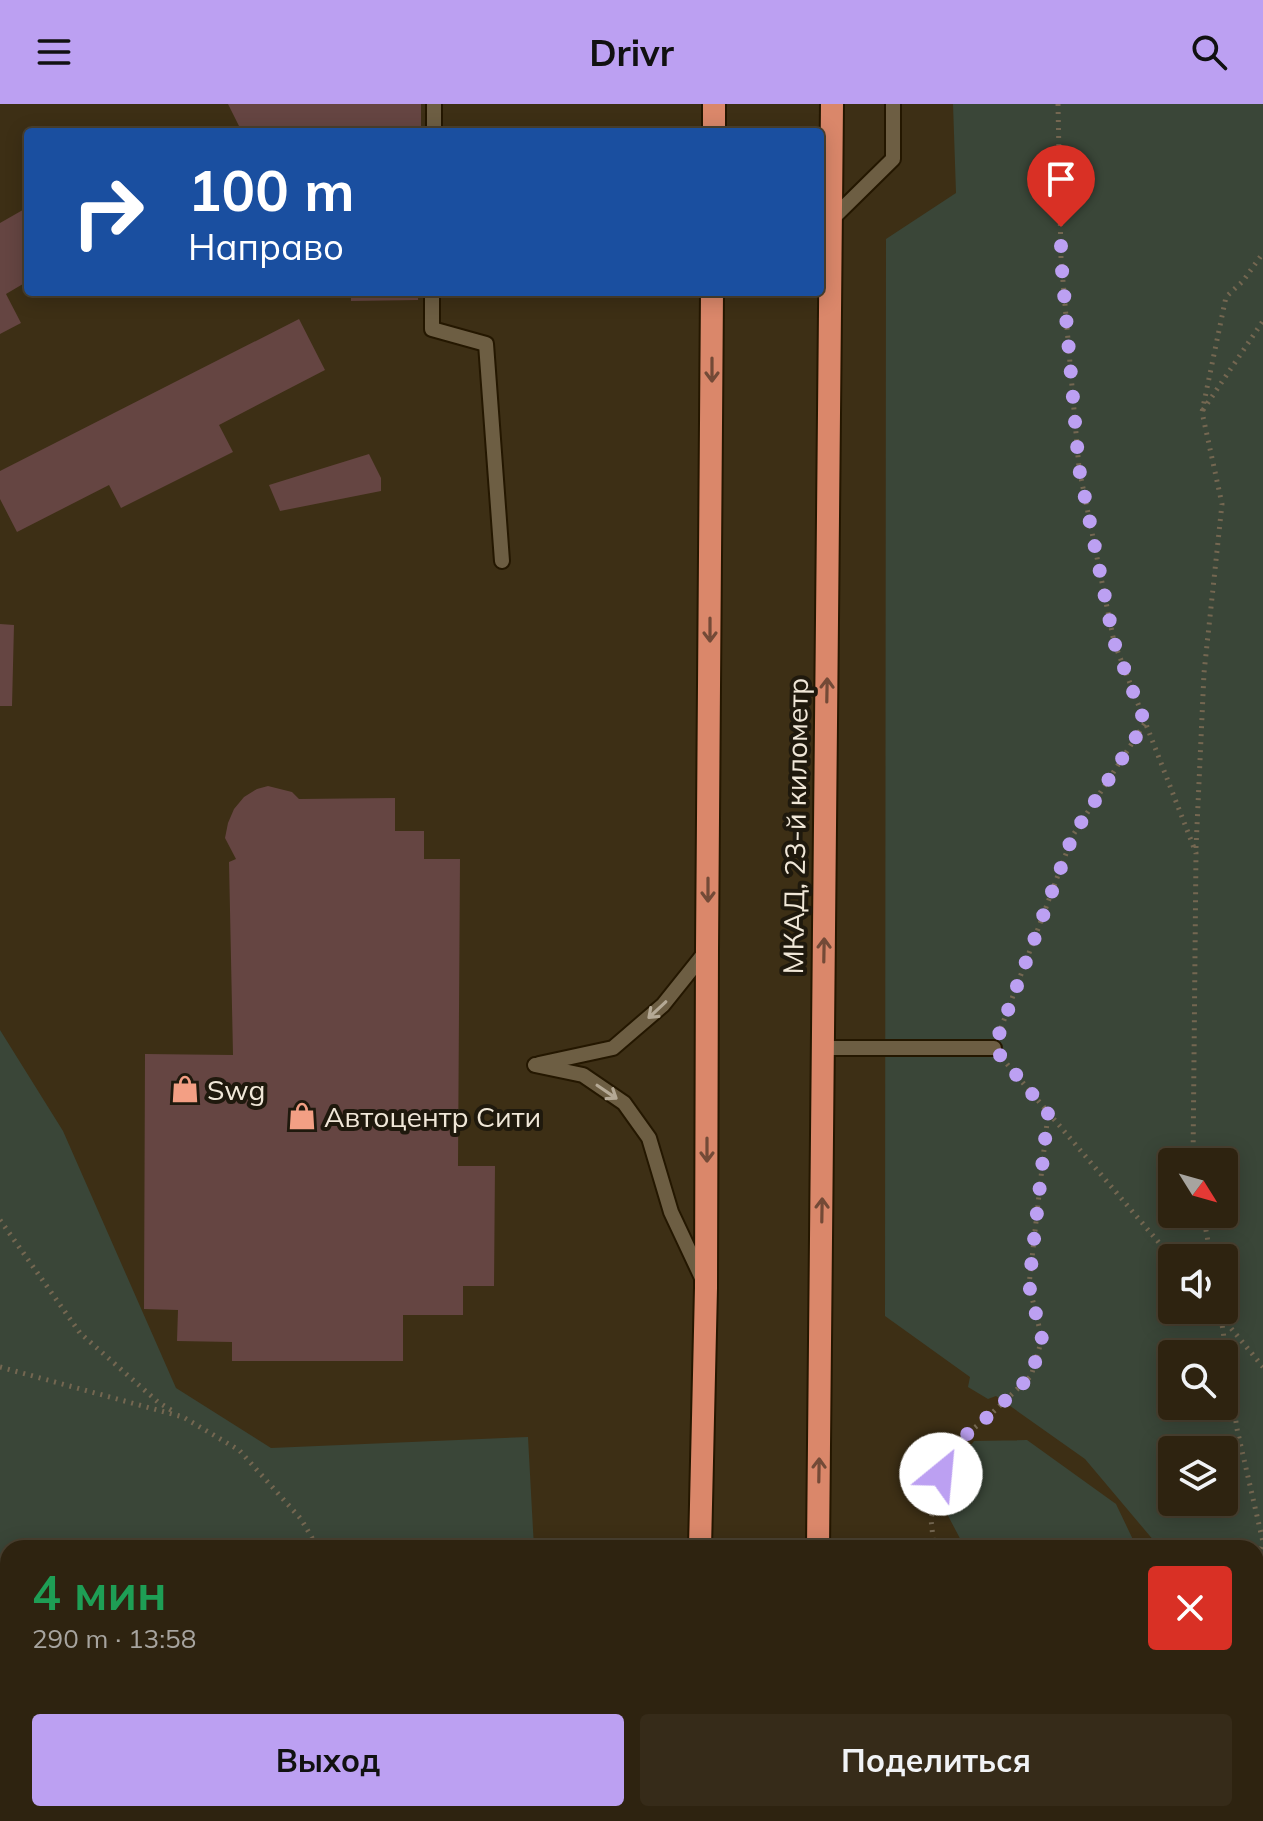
<!DOCTYPE html>
<html lang="ru">
<meta charset="utf-8">
<style>
body{margin:0;font-family:Mulish,sans-serif;background:#362b19;color:#f1f3f6;height:100vh;display:flex;flex-direction:column;font-size:30px;white-space:nowrap}
*{box-sizing:border-box;margin:0}
p{font-size:26px;color:#a7a49f}
.icon{flex:none;width:44px;height:44px;fill:none;stroke:currentColor;stroke-width:2;stroke-linecap:round;stroke-linejoin:round}
.map{position:relative;flex:1;overflow:hidden}
.panel{position:absolute;left:0px;top:1436px;width:1264px;height:282px;display:flex;flex-direction:column;background:#2e2310;border-radius:24px 24px 0 0;box-shadow:0 4px 20px #0003,0 0 0 2px #494030}
.panel>*{flex:none}
.guide{position:absolute;left:24px;top:24px;width:800px;height:168px;border-radius:8px;box-shadow:0 4px 20px #0003,0 0 0 2px #494030;background:#1a4fa0;color:#fff;overflow:hidden}
.needle{width:52px;rotate:127deg}
.controls{position:absolute;left:1158px;top:1044px;display:grid;gap:16px}
.controls a{display:grid;place-items:center;width:80px;height:80px;border-radius:8px;background:#2e2310;box-shadow:0 4px 20px #0003,0 0 0 2px #494030;font-size:40px}
.pin{position:absolute;display:grid;place-items:center;width:68px;height:68px;color:#fff;margin:-82px -34px;border-radius:50% 50% 50% 0;rotate:-45deg;box-shadow:0 0 8px #0007}
.pin .icon{rotate:45deg}
.me{position:absolute;width:88px;margin:-44px;rotate:28deg;stroke-linejoin:round;filter:drop-shadow(0 0 6px #0008)}
.turn{display:flex;align-items:center;gap:28px;height:168px;padding:0 32px;font-size:36px}
.turn .icon{width:104px;height:104px;stroke-width:2.5}
.turn b{display:block;font-size:56px;line-height:68px}
.round{display:grid;place-items:center;flex:none;width:84px;height:84px;border-radius:8px;background:#362b19}
.overview{display:flex;align-items:center;justify-content:space-between;height:136px;padding:0 32px}
h1{font-size:48px;font-weight:700;line-height:60px;color:#1e9e55}
.primary-button{display:flex;gap:16px;margin-top:auto;padding:16px 32px}
.primary-button a{flex:1;height:92px;border-radius:8px;background:#bca0f2;color:#111;font-size:32px;font-weight:700;line-height:92px;text-align:center}
.primary-button a+a{background:#362b19;color:#f1f3f6}
header{display:flex;justify-content:space-between;align-items:center;height:104px;padding:0 32px;background:#bca0f2;color:#111;font-size:36px;font-weight:700}
.map>svg:first-child{display:block}
.green{fill:#3a4638;fill-rule:evenodd}
.building{fill:#654542}
.lines{fill:none;stroke-linecap:round;stroke-linejoin:round}
.service-casing{stroke:#241700;stroke-width:18}
.trunk-casing{stroke:#241700;stroke-width:26}
.path{stroke:#746751;stroke-width:5;stroke-dasharray:2 6;stroke-linecap:butt}
.service{stroke:#6d5e43;stroke-width:14}
.trunk{stroke:#da876a;stroke-width:22}
.oneway{stroke:#734a37}
.oneway2{stroke:#b5a995}
.route{stroke:#bca0f2;stroke-width:14;stroke-dasharray:0 25.2}
.labels{text-anchor:middle;dominant-baseline:central;stroke-width:8;stroke-linejoin:round;paint-order:stroke}
.street-label{font-size:28px;fill:#f0e7d8;stroke:#1f190d}
.poi-label{font-size:28px;fill:#f0e7d8;stroke:#1f190d;text-anchor:start}
</style>
<header><svg class="icon" aria-label="menu" viewBox="0 0 24 24"><path d="M4 6h16M4 12h16M4 18h16"/></svg>Drivr<svg class="icon" aria-label="search" viewBox="0 0 24 24"><circle cx="10" cy="10" r="6"/><path d="M15 15l6 6"/></svg></header>
<div class="map">
<svg width="1263" height="1717" viewBox="0 0 1263 1717">
<rect width="100%" height="100%" fill="#3d2f15"/>
<path class="green" d="M953,0h310v1717h-309l4,-7h298v-266h-96l-75,-89 -89,-63 -8,3 -20,-12 2,-10 -85,-61 1,-1077 70,-46zM1172,1058h52v52h-52zM1172,1154h52v52h-52zM1172,1250h52v52h-52zM1172,1346h52v52h-52z
M0,926l63,101 113,257 95,60 257,-11 6,111h-526v266h540l1,7h-549z
M1027,1336l89,64 21,44h-172l-20,-38 3,-34 26,-35z"/>
<path class="building" d="M228,0h193v28h-179z
M28,103v74l-22,13 15,29 -21,11v-111z
M351,188h67v8l-67,1z
M299,215l26,51 -106,55 14,27 -112,56 -12,-23 -92,47 -17,-33v-28z
M369,350l12,24v13l-101,20 -11,-26z
M0,520l14,1 -2,81h-12z
M268,682l24,6 7,7 96,-1v33h29v28h36l-2,307h37l-1,120h-31v29h-60v46h-171v-19l-55,-1 1,-31 -34,-1 1,-255 88,1 -4,-193 7,-3 -11,-21 3,-15 6,-14 10,-12 13,-8z"/>
<g class="lines">
<defs>
<path id="service" d="M434,28v-28
M831,116l62,-61v-55
M432,188v37l54,15 16,217
M823,944h171
M539,960l74,-16 50,-43 44,-55
M535,961l48,10 41,28 25,35 22,74 31,66"/>
<path id="trunk" d="M714,28v-28
M700,1444l6,-260 1,-338 5,-658
M818,1444l14,-1444
M695,1717v-7
M817,1717v-7"/>
</defs>
<use href="#service" class="service-casing"/>
<use href="#trunk" class="trunk-casing"/>
<path class="path" d="M1058,0l3,154 18,210 35,174 82,211 -3,309
M1203,306l60,-89
M1196,744l8,-175 18,-169 -20,-92 24,-115 17,-16 20,-28
M1001,924l72,-193 72,-112
M1007,960l165,194
M1203,1110l8,44
M0,1116l80,113 78,69 18,11
M1216,1206l47,57
M1220,1206l17,119 26,113
M0,1263l183,50 56,33 62,69 17,29
M934,1444l-3,-29 15,-67 46,-39 39,-37 11,-37 -13,-54 19,-171
M1256,1460l7,-21
M960,1710v7
M1124,1710l1,7
M378,1717v-7"/>
<use href="#service" class="service"/>
<use href="#trunk" class="trunk"/>
</g>
<defs><path id="oneway-shaft" d="M-6 0H5M1.5-3L5.5 0L1.5 3" fill="none" stroke-width="1.6" stroke-linecap="round" stroke-linejoin="round" transform="scale(2)"/></defs>
<g class="oneway">
<use href="#oneway-shaft" transform="translate(712 266) rotate(90)"/>
<use href="#oneway-shaft" transform="translate(710 526) rotate(90)"/>
<use href="#oneway-shaft" transform="translate(827 586) rotate(-89)"/>
<use href="#oneway-shaft" transform="translate(708 786) rotate(90)"/>
<use href="#oneway-shaft" transform="translate(824 846) rotate(-89)"/>
<use href="#oneway-shaft" transform="translate(707 1046) rotate(90)"/>
<use href="#oneway-shaft" transform="translate(822 1106) rotate(-89)"/>
<use href="#oneway-shaft" transform="translate(819 1366) rotate(-89)"/>
</g>
<g class="oneway2">
<use href="#oneway-shaft" transform="translate(657 906) rotate(137)"/>
<use href="#oneway-shaft" transform="translate(607 988) rotate(34)"/>
</g>
<g class="lines">
<path class="route" d="M941,1370l5,-22 46,-39 39,-37 11,-37 -13,-54 19,-172 -54,-65 79,-213 72,-112 -31,-81 -35,-174 -18,-210v-31"/>
</g>
<defs>
<symbol id="shop-bare" viewBox="-9 -9 18 18"><path d="M-5-2.5h2.3a2.7 3.5 0 0 1 5.4 0H5L5.5 6h-11ZM-1.5-2.5h3a1.5 2.3 0 0 0-3 0Z" fill="#f39f84" stroke="#1f190d" stroke-width="2.5" paint-order="stroke"/></symbol>
</defs>
<g fill-rule="evenodd">
<use href="#shop-bare" x="165" y="965" width="40" height="40"/>
<use href="#shop-bare" x="282" y="992" width="40" height="40"/>
</g>
<g class="labels">
<g class="street-label">
<text transform="translate(795 722) rotate(-89)">МКАД, 23-й километр</text>
</g>
<g class="poi-label">
<text x="207" y="985">Swg</text>
<text x="324" y="1012">Автоцентр Сити</text>
</g>
</g>
</svg>
<div class="controls">
<a><svg class="needle" viewBox="-14 -14 28 28"><path d="M0-13l5 13h-10z" fill="#e53935"/><path d="M0 13l5-13h-10z" fill="#a7a49f"/></svg></a>
<a><svg class="icon" aria-label="sound" viewBox="0 0 24 24"><path d="M4 9h4l5-4v14l-5-4H4zM17 9q2 3 0 6"/></svg></a>
<a><svg class="icon" aria-label="search" viewBox="0 0 24 24"><circle cx="10" cy="10" r="6"/><path d="M15 15l6 6"/></svg></a>
<a><svg class="icon" aria-label="layers" viewBox="0 0 24 24"><path d="M12 4l9 5-9 5-9-5zM3 14l9 5 9-5"/></svg></a>
</div>
<div class="pin" style="left:1061px;top:123px;background:#d93025"><svg class="icon" aria-label="arrive" viewBox="0 0 24 24"><path d="M6 21V4h12l-3 4 3 4H6"/></svg></div>
<svg class="me" style="left:941px;top:1370px" viewBox="-20 -20 40 40"><circle r="19" fill="#fff"/><path d="M0-13L10 11 0 6-10 11z" fill="#bca0f2"/></svg>
<div class="guide">
<div class="turn"><svg class="icon" aria-label="right" viewBox="0 0 24 24"><path d="M7 20v-9h11M14 6l5 5-5 5"/></svg><div><b>100 m</b>Направо</div></div>
</div>
<section class="panel">
<div class="overview"><div><h1>4 мин</h1><p>290 m · 13:58</p></div><a class="round" style="background:#d93025;color:#fff"><svg class="icon" aria-label="close" viewBox="0 0 24 24"><path d="M6 6l12 12M18 6L6 18"/></svg></a></div>
<div class="primary-button"><a>Выход</a><a>Поделиться</a></div>
</section>
</div>
